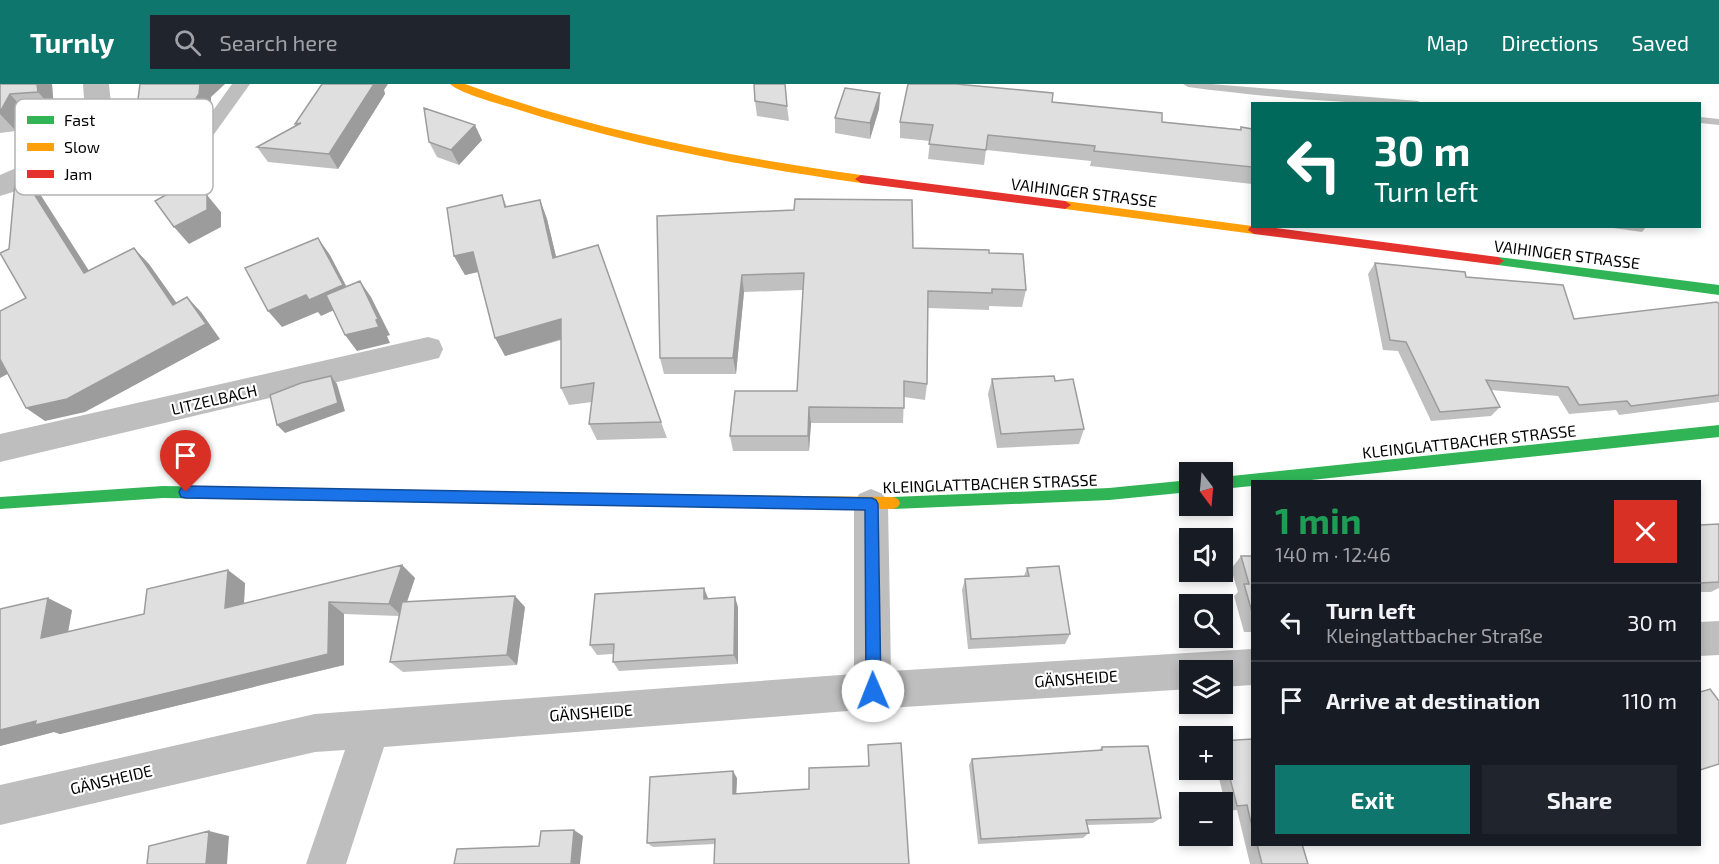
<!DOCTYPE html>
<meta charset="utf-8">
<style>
body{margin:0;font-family:"Exo 2",sans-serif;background:#20242c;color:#f1f3f6;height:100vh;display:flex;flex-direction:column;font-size:22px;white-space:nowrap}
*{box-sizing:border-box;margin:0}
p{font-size:20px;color:#9ea1a6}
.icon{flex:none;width:33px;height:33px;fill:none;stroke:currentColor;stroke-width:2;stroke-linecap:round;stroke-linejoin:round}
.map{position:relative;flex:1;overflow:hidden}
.side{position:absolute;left:1251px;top:396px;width:450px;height:366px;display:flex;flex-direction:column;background:#171b24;border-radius:0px;box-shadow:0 3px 9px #0003}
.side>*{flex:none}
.guide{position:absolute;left:1251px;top:18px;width:450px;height:126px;border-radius:0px;box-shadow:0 3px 9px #0003;background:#00695c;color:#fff;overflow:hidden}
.needle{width:39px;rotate:164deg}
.fabs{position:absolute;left:1179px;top:378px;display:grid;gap:12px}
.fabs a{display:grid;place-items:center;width:54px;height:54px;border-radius:0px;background:#171b24;box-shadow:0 3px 9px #0003;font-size:30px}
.pin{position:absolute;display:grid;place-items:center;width:51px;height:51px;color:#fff;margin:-62px -26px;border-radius:50% 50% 50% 0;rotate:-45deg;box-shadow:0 0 6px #0007}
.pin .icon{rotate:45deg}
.me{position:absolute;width:66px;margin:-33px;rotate:359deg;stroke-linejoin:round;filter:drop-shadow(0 0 4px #0008)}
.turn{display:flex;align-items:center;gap:21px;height:126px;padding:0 24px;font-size:27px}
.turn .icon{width:78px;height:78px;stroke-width:2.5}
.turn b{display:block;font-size:42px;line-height:51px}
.round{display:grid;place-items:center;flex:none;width:63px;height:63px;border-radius:0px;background:#20242c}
.head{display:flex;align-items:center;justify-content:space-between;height:102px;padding:0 24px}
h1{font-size:36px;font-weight:700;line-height:45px;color:#1e9e55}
.primary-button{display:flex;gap:12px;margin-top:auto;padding:12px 24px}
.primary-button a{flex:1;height:69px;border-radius:0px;background:#0f766e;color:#fff;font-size:24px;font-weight:700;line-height:69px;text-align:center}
.primary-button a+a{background:#20242c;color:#f1f3f6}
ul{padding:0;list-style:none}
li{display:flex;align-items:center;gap:18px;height:78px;padding:0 24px;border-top:2px solid #363941}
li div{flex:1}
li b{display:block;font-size:22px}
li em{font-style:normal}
header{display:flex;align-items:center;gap:36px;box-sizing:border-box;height:84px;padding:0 30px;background:#0f766e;color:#fff}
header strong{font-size:28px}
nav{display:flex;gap:33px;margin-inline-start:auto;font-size:21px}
.search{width:420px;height:54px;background:#20242c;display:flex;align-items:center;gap:15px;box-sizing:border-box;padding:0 21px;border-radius:0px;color:#9ea1a6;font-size:22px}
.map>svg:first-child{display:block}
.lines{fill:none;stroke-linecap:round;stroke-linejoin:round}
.stream{fill:#bfbfbf;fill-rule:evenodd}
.lane{fill:#bebebe;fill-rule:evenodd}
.street{fill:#bebebe;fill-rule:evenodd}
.fast{fill:#30b455;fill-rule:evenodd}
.slow{fill:#ff9f0a;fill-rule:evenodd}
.jam{fill:#e5322d;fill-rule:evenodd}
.wall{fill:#c0c0c0}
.shaded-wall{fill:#9c9c9c}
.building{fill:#dfdfdf;stroke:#9c9c9c;stroke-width:1.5}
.route{fill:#1a73e8;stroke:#114b97;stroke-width:1.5}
.labels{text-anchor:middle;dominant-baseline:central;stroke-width:4.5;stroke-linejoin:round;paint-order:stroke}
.street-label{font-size:16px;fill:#000;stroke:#fff}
.key{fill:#fff;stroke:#b2b2b2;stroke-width:1.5}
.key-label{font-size:16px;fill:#000}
</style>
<header>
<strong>Turnly</strong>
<div class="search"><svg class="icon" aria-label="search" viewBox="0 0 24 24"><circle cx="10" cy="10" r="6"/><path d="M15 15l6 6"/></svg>Search here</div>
<nav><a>Map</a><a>Directions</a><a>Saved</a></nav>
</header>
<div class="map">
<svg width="1719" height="780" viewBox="0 0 1719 780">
<rect width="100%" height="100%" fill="#fff"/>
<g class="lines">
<path class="stream" d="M1183,0h28l207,17 4,3c-78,0 -157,-7 -234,-17z
M1700,33l19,2v6l-19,-2z"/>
<path class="lane" d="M232,0h18l-48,67 -41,19 -6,1 -6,-1 -3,-5 3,-5 41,-17z"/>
<path class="street" d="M83,0h26c1,14 5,32 0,46 -11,32 -78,57 -109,66v-21l60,-26 22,-16 3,-20z
M428,253l11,3 4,9 -4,9 -439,104v-28z
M871,405l12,5 5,10 3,167 361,-22v36l-30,2v-17h-32v19l-317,20 -489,38 -38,117h-40l39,-114 -30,2 -315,73v-40l315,-71 539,-40v-170l5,-10z
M1719,537v34l-19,1v-34z"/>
<path class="fast" d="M1498,173l221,28v10l-221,-30 -6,-4z
M1719,341v12l-427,45h-40v4l-30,3v-12z
M1190,396v12l-81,8 -216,9 -5,-2 -2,-4 2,-4 5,-2 216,-9z
M163,402l541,9 5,2 2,4 -2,4 -5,2 -541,-9 -163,11v-12z"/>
<path class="slow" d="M450,0h15c129,47 261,72 396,91l6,4 -6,4c-118,-17 -234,-38 -348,-75 -14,-4 -54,-15 -63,-24z
M1065,117l187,25 8,4 -6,4 -189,-25 -6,-4z
M704,411l189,2 5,2 2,4 -2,4 -5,2 -189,-2 -5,-2 -2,-4 2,-4z"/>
<path class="jam" d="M861,91l204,26 6,4 -6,4 -204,-26 -6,-4z
M1260,142l238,31 6,4 -6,4 -244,-31 -6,-4 2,-3z"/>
</g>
<path class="wall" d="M0,0h52l2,26 -28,2 -10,19 -16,2z
M384,6l1,4 -47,75 -70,-7 -11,-15 39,-22z
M880,9l-1,16 -9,30 -35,-6v-15z
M755,17l32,5 2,15 -32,-5z
M1052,18l110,20 78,7 1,-2 11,2v55l-162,-18 1,-5 -105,-11 -2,15 -56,-6 2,-18 -30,-3v-16z
M482,56l-23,25 -22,-8 -8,-15z
M502,111l5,12 33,-7 7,19 9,38 105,165 6,16 -70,2 -8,-16 3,-22 -23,3 -8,-17v-48l-56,16 -27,-84 -13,3 -11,-19z
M657,132l256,32 76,5 37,37 -4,17 -33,-1v4l-61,-2 -1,76 -2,16 -21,-3 -1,26h-92l-2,28h-76l-3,-15 67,-45 6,-101 -59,2 -8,82h-72l-4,-16z
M1599,142h48l-5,6z
M1375,179l91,14 108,42 145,-15v98l-100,13 -3,-5 -47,4 -11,-18 -67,-6 9,17 -9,9 -60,5 -33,-70 -15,-1 -15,-76z
M992,295l63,2 29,48 -5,15 -82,4 -9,-54z
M1719,440v64l-8,4h-11v-67z
M1241,472h11v76h-8l-10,-36 4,-4 -7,-23z
M402,481l13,13 -8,24 118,5 -8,58 -114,7 -13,-10 9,-46 -55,-2v51l-284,69 -6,-2 -54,14 72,-136 -4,22 76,-18 101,-31 -1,21z
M1027,484l43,66 -5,10 -97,5 -6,-59 3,-11 59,-3z
M708,514l30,9v57l-119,7 -6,-9v-8l-16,1 -7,-10z
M1252,655v105h50l6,20h-58l-13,-54 -10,1 -10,-41h5v-29z
M868,661l41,119 -194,-20 -62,3 -6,-4 90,-65 -1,16 73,-5 59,-23z
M1102,663l59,71 -8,5 -66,2 2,8 -6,5 -105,6 -9,-79 3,-6 127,-9z"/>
<path class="shaded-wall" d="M37,0h15l2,26 -16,-18z
M200,0h25l-14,13v13l-13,17 -50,11 -13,-16z
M374,0h14l-4,6 1,4 -47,75 -9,-15z
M880,9l-1,16 -9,30v-16z
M10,10l16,18 -10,19 -16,-17v-2z
M475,41l7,15 -23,25 -8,-15z
M19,86l16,16 65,102 -16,-15z
M207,111l14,17v15l-32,17 -15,-17z
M540,116l7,19 14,58 -8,-19z
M318,154l12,17 24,46 -33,15 -3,-4 -36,15 -14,-16z
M134,164l15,16 39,55 -15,-14z
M473,168l9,19 -17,4 -11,-19z
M742,191l2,17 -8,82 -3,-16z
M360,197l11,16 19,38 -3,1 3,7 -33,8 -12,-16z
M187,213l14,15 19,27 -135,73 -40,9 -19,-13z
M561,235l7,18 -63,19 -10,-18z
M0,273l17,12 -17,9z
M331,292l6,8 8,27 -60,22 -8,-8z
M809,323l2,16 -2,28 -1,-15z
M402,481l13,13 -13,38 -13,-12z
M228,486l17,13 -2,37 -18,-12z
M704,504l4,10 -4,1z
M515,512l10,11 -8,58 -10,-10z
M735,513l3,10v57l-4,-9z
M48,514l24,12 -7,39 -24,-11z
M329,518l15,12v51l-284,69 -6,-2 -54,14v-16z
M733,687l4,7 -1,22 -3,-6z
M574,746l9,6 -3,28h-9z
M209,747l20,5 -2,28h-21z"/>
<path class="building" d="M0,0h37l1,8 -28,2 -10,18z
M140,0h60l-1,10 -12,18 -52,10z
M322,0h52l-45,70 -72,-7 44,-24 -6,1z
M754,0h31l2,22 -32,-5z
M908,0h48l97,9 -1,9 110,11v9l79,8v-3l11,2v38l-158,-16 1,-5 -107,-11 -2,15 -57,-6 4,-19 -33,-3z
M845,4l35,5 -10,30 -35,-5z
M424,24l51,17 -24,25 -22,-8z
M19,86l65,103 50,-25 39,57 14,-8 19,27 -139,75 -41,9 -26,-49v-48l26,-13 -26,-45 9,-4 7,-78z
M194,95l13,16v15l-33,17 -19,-26z
M502,111l3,12 35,-7 13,58 45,-13 63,177 -72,2 5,-41 -33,5v-69l-66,19 -22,-86 -19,4 -7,-48z
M795,115l117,1 1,48 76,2v3l34,1 3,36 -34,-1v4l-64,-2 -1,93 -23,-3v27l-95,-1 -1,29h-78l5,-45h62l7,-118 -62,2 -9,83h-73l-3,-142 137,-6z
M318,154l25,47 -34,15 -3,-5 -38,16 -23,-43z
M1375,179l90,9 1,5 97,8 11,34 143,-17 2,2v91l-88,11 -4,-5 -48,4 -11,-18 -82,-7 14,27 -60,5 -34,-70 -16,-2z
M360,197l18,38 -2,1 3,7 -34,8 -19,-40z
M331,292l7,27 -61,22 -7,-30 31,-12z
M1054,292l1,5 18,-2 11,50 -83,5 -9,-55z
M1719,440v58l-19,1v-58z
M1241,472h11v56l-8,-28h5z
M402,481l-13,39 -60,-2 -1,52 -293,71 1,-4 -36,9v-121l48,-11 -7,40 103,-24 3,-25 81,-19 -3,38z
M1059,482l11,68 -99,5 -6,-60 64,-3 -2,-8z
M704,504v11l31,-2 -1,58 -121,7 1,-18 -24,1 5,-51z
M515,512l-8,59 -117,7 12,-60z
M1710,605l9,12v63l-19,6v-78z
M1252,655v88l-5,-22 -10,1 -15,-60v-5z
M901,659l8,121h-195l1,-25 -68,4 3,-66 83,-6v23l76,-5v-21l60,-2 -1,-21z
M1148,662l13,72 -75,2 3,13 -108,6 -9,-80 130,-9v-3z
M574,746l-3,34h-117l3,-15 82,-3 2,-15z
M209,747l-3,33h-59l2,-18z
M1257,760h45l6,20h-46z"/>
<path class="route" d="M186,402l686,12 4,2 2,4 3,187 -2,5 -6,3 -5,-3 -2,-5 -1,-181 -679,-12 -5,-1 -2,-5 2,-4z"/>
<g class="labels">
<g class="street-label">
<text transform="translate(1084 108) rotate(7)">VAIHINGER STRASSE</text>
<text transform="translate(1567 170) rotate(7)">VAIHINGER STRASSE</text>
<text transform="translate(214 315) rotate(-13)">LITZELBACH</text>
<text transform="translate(1469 357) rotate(-6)">KLEINGLATTBACHER STRASSE</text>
<text transform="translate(990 399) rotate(-2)">KLEINGLATTBACHER STRASSE</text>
<text transform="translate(1076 594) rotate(-4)">GÄNSHEIDE</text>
<text transform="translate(591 628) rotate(-4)">GÄNSHEIDE</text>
<text transform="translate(111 695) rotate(-13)">GÄNSHEIDE</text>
</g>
</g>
<rect x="15" y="15" width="198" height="96" rx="9" class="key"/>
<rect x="27" y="32" width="27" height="8" fill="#30b455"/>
<rect x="27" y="59" width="27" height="8" fill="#ff9f0a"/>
<rect x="27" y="86" width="27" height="8" fill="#e5322d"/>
<g class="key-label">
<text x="64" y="42">Fast</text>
<text x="64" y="69">Slow</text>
<text x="64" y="96">Jam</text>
</g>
</svg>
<div class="fabs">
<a><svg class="needle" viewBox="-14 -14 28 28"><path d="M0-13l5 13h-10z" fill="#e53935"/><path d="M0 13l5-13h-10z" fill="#9ea1a6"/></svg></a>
<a><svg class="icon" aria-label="sound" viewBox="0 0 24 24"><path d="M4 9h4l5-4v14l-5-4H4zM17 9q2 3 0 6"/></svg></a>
<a><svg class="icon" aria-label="search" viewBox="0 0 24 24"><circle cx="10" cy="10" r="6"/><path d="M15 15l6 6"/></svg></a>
<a><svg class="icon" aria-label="layers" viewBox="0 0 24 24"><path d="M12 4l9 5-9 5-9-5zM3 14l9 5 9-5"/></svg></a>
<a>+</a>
<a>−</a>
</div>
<div class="pin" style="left:186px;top:408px;background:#d93025"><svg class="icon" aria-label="arrive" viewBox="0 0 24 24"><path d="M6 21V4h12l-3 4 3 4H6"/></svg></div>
<svg class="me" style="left:873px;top:607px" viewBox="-20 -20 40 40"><circle r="19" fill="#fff"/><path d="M0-13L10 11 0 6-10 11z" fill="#1a73e8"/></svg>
<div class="guide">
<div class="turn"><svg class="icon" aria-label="left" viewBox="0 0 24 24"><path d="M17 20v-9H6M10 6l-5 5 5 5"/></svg><div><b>30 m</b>Turn left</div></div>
</div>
<section class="side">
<div class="head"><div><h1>1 min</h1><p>140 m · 12:46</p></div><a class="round" style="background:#d93025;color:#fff"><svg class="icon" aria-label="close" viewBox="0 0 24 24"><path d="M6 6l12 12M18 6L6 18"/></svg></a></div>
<ul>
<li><svg class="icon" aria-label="left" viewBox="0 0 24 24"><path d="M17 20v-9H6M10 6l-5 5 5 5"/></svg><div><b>Turn left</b><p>Kleinglattbacher Straße</p></div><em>30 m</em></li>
<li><svg class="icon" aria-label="arrive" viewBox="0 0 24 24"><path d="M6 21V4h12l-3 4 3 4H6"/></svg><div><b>Arrive at destination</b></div><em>110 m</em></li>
</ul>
<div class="primary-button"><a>Exit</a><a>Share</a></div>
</section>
</div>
